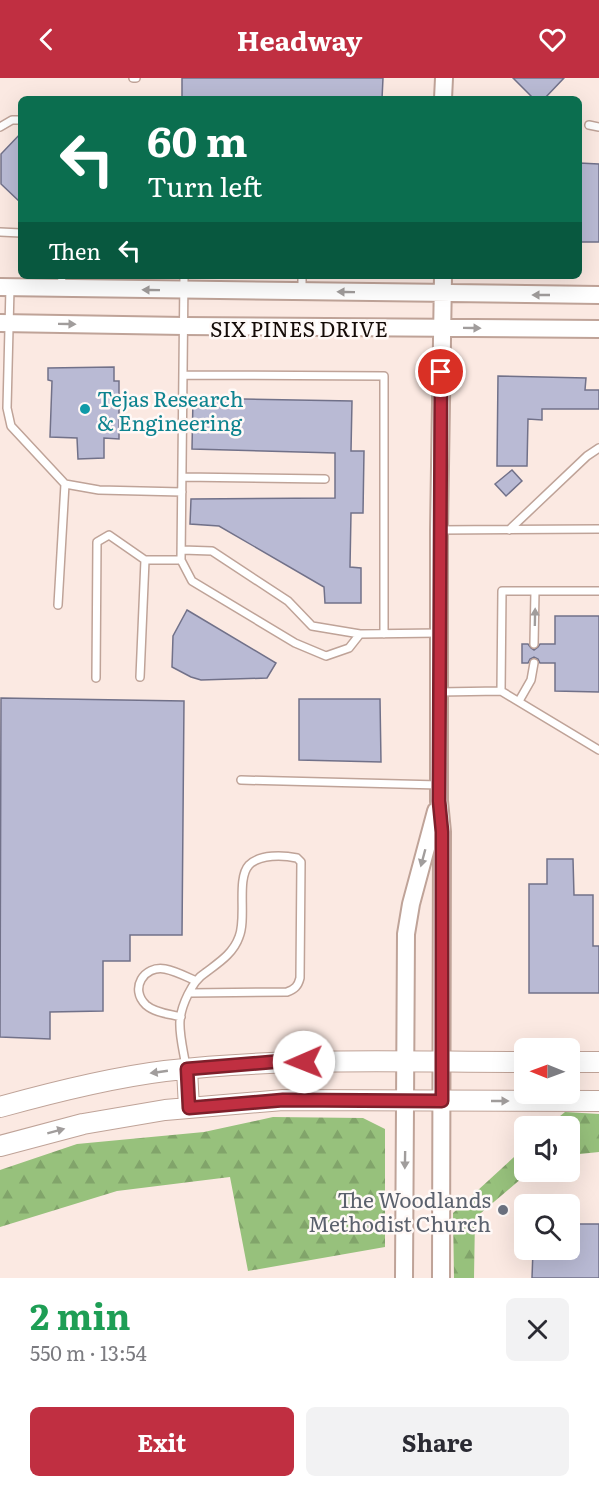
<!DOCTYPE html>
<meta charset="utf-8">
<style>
body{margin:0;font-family:Literata,serif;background:#f2f2f3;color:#2b2b33;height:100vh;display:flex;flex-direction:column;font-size:22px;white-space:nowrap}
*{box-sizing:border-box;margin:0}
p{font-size:20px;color:#7c7c81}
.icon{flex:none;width:33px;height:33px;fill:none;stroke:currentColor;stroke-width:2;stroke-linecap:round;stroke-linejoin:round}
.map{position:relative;height:1200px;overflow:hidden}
.side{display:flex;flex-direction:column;background:#fff;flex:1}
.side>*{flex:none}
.top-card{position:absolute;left:18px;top:18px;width:564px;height:183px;border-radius:9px;box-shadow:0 6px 24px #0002;background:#0b6e4f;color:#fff;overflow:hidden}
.needle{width:39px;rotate:271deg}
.controls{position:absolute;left:514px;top:960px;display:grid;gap:12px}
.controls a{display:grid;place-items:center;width:66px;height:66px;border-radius:9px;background:#fff;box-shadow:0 6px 24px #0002;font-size:30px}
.pin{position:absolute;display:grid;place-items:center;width:51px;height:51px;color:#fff;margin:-26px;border:3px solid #fff;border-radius:50%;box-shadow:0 2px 6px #0007}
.me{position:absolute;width:66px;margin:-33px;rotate:269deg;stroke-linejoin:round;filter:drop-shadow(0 0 4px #0008)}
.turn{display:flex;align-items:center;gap:21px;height:126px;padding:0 30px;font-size:27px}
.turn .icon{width:78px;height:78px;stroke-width:2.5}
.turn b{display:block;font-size:42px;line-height:51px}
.then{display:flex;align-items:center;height:57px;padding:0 30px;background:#0003;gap:12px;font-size:22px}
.round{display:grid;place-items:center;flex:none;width:63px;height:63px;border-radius:9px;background:#f2f2f3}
.overview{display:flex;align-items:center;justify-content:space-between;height:102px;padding:0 30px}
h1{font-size:36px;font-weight:700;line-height:45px;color:#1e9e55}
.button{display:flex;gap:12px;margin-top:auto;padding:12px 30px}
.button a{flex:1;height:69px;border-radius:9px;background:#c02f41;color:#fff;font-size:24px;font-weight:700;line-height:69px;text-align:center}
.button a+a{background:#f2f2f3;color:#2b2b33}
header{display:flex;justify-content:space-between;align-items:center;height:78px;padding:0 30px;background:#c02f41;color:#fff;font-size:27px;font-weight:700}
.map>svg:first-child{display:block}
.forest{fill:url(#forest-firs)}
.building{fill:#b9bad4;stroke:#717189;stroke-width:1.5}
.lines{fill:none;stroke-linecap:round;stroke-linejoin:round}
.service-casing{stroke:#bfa398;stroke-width:10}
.tertiary-casing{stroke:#bfa398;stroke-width:20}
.secondary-casing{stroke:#bfa398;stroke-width:22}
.service{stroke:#fff;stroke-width:7}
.tertiary{stroke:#fff;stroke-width:16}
.secondary{stroke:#fff;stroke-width:20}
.oneway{fill:#a19d9c}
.route-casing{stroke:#7d1f2a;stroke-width:15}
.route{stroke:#c02f41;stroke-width:10}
.culture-dot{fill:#0f9aa8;stroke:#fff9f7;stroke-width:2}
.worship-dot{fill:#6b7280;stroke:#fff9f7;stroke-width:2}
.labels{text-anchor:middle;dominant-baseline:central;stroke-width:5;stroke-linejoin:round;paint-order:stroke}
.street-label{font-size:21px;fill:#140b07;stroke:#fff9f7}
.culture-label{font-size:21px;fill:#0d838f;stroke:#fff9f7;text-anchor:start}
.worship-label{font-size:21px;fill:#5b616d;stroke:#fff9f7;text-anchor:end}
</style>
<header><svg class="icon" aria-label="back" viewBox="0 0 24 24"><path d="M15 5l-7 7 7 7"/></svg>Headway<svg class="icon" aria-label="heart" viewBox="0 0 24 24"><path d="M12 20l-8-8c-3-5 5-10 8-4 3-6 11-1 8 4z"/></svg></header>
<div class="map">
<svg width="599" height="1200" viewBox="0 0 599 1200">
<defs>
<pattern id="forest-firs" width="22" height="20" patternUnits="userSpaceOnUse" patternTransform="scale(1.5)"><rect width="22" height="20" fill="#97c17c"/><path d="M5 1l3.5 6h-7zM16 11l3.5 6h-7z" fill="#81a46a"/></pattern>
</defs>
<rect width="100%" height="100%" fill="#fbe9e2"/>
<path class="forest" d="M565,1034l34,2v38l-29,3v-29h-22z
M273,1039l90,1 22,11v118l-137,24 -18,-94 -113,14 -117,36v-57l77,-26 127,-12z
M525,1069v25h4l-54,46 -1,60h-20l-1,-65z"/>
<path class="building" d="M182,0h201l-1,21h-200z
M513,0h51l-20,21h-10z
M21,55v70l-20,-19v-30z
M579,85l20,1v78h-20z
M114,289v14h5v58l-15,-1v20l-26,1 -1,-21 -27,-1 2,-56 -4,-1v-12z
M498,298l88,2 -1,12h14v19h-57v11l-14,-1 -1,47h-30z
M193,320l159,3 -1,50h13l-1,62h-12l-1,54 11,1v35h-36l-1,-16 -105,-61 -29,-2 1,-25 144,-1v-45l-143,-4z
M512,392l10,11 -16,15 -11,-12z
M187,532l89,53 -9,15 -66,2 -10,-3 -19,-10 1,-31z
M555,538h44v76l-44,-1v-28h-15l-2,-4 -4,-2 -4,2 -2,4h-6v-19h6l3,4 3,2 4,-3 2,-3h15z
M1,620l183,3 -2,234h-52v26h-27v50l-53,1v27l-50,-2z
M299,621h81l1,63 -82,-2z
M547,781h26l1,36h19v51h6v47h-70v-109h18z
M570,1146h29v54h-67l1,-28h37z"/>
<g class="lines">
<defs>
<path id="service" d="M133,0h3
M589,47l10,2
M0,49l12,-7h9
M0,154l21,1
M184,198l-3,284 11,21 103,62 31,13 23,-8 11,-14 79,-1
M302,198v15
M10,210l-3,120 4,18 54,58 34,6 83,2
M61,210l1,-12
M183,297l201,1v258
M182,399l143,2
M439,452l160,-1
M509,452l78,-74 12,-8
M182,472l30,1 76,50 24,25 48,8
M58,527l7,-121
M534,566l1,-53
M140,599l5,-117
M96,600l1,-136 12,-7 36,25h36
M501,613l1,-100h97
M439,614l62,-1 98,59
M519,623l12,-21 3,-17
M241,702l198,5
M181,939c-11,-3 -26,-4 -35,-12 -17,-16 -2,-40 19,-36 11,2 22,8 31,12
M186,989c-2,-14 -7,-32 -6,-46 1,-15 12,-40 25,-48 13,-10 28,-19 34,-36 8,-19 -3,-58 10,-72 11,-11 34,-10 48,-7l4,4 -1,116c-2,8 -5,11 -13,14l-97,1"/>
<path id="tertiary" d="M443,21l1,-21
M0,209l599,8
M0,245l184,3 415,3
M404,1200l2,-344 5,-30 25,-93
M441,1200l1,-446 -3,-31v-271l4,-254"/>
<path id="secondary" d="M570,984h29
M187,991l2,39
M0,1029c54,-15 109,-29 165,-36 119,-14 240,-9 360,-9
M0,1068l83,-22 82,-14 118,-10 316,1"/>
</defs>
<use href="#service" class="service-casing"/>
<use href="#tertiary" class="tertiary-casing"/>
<use href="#secondary" class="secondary-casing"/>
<use href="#service" class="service"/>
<use href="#tertiary" class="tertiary"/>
<use href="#secondary" class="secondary"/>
</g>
<defs><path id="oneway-solid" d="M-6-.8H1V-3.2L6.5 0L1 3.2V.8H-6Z" transform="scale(1.5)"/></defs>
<g class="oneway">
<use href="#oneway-solid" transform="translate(151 212) rotate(-179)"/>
<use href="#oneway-solid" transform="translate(346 214) rotate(-179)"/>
<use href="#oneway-solid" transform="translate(541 217) rotate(-180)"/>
<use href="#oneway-solid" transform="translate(67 246) rotate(1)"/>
<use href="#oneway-solid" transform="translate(472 250) rotate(1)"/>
<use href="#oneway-solid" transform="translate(535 539) rotate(-89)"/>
<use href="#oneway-solid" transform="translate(423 780) rotate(105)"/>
<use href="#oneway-solid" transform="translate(159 994) rotate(172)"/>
<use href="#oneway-solid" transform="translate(500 1023)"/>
<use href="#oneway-solid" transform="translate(56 1053) rotate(-15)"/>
<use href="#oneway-solid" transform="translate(405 1082) rotate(91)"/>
</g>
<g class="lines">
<defs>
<path id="route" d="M304,984l-21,-1 -96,8 2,39 94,-8 159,1v-269l-3,-31 2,-429"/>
</defs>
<use href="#route" class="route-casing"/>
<use href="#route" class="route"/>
</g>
<circle class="culture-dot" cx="85" cy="331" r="6"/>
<circle class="worship-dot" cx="503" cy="1132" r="6"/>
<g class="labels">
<g class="street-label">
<text x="299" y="249">SIX PINES DRIVE</text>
</g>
<g class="culture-label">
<text x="97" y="319">Tejas Research<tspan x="97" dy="24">&amp; Engineering</tspan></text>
</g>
<g class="worship-label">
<text x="491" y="1120">The Woodlands<tspan x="491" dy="24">Methodist Church</tspan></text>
</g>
</g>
</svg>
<div class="controls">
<a><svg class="needle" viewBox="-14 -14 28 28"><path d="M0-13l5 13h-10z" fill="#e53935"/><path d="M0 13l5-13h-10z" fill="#7c7c81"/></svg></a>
<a><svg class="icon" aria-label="sound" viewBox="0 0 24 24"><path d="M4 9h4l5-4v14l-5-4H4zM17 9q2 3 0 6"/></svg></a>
<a><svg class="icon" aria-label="search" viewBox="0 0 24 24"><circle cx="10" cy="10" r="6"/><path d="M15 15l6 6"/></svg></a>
</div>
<div class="pin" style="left:441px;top:294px;background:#d93025"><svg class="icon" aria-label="arrive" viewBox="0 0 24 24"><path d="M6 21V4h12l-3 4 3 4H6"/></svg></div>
<svg class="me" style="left:304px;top:984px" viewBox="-20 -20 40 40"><circle r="19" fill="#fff"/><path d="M0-13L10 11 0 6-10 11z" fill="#c02f41"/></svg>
<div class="top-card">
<div class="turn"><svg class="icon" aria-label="left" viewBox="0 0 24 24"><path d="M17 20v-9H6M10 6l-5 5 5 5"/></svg><div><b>60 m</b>Turn left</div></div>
<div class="then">Then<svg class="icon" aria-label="left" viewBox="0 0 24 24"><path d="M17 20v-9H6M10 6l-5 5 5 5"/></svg></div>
</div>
</div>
<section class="side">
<div class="overview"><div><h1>2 min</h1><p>550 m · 13:54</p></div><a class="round"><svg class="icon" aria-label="close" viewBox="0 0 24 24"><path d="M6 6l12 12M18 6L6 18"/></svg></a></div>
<div class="button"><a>Exit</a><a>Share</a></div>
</section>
